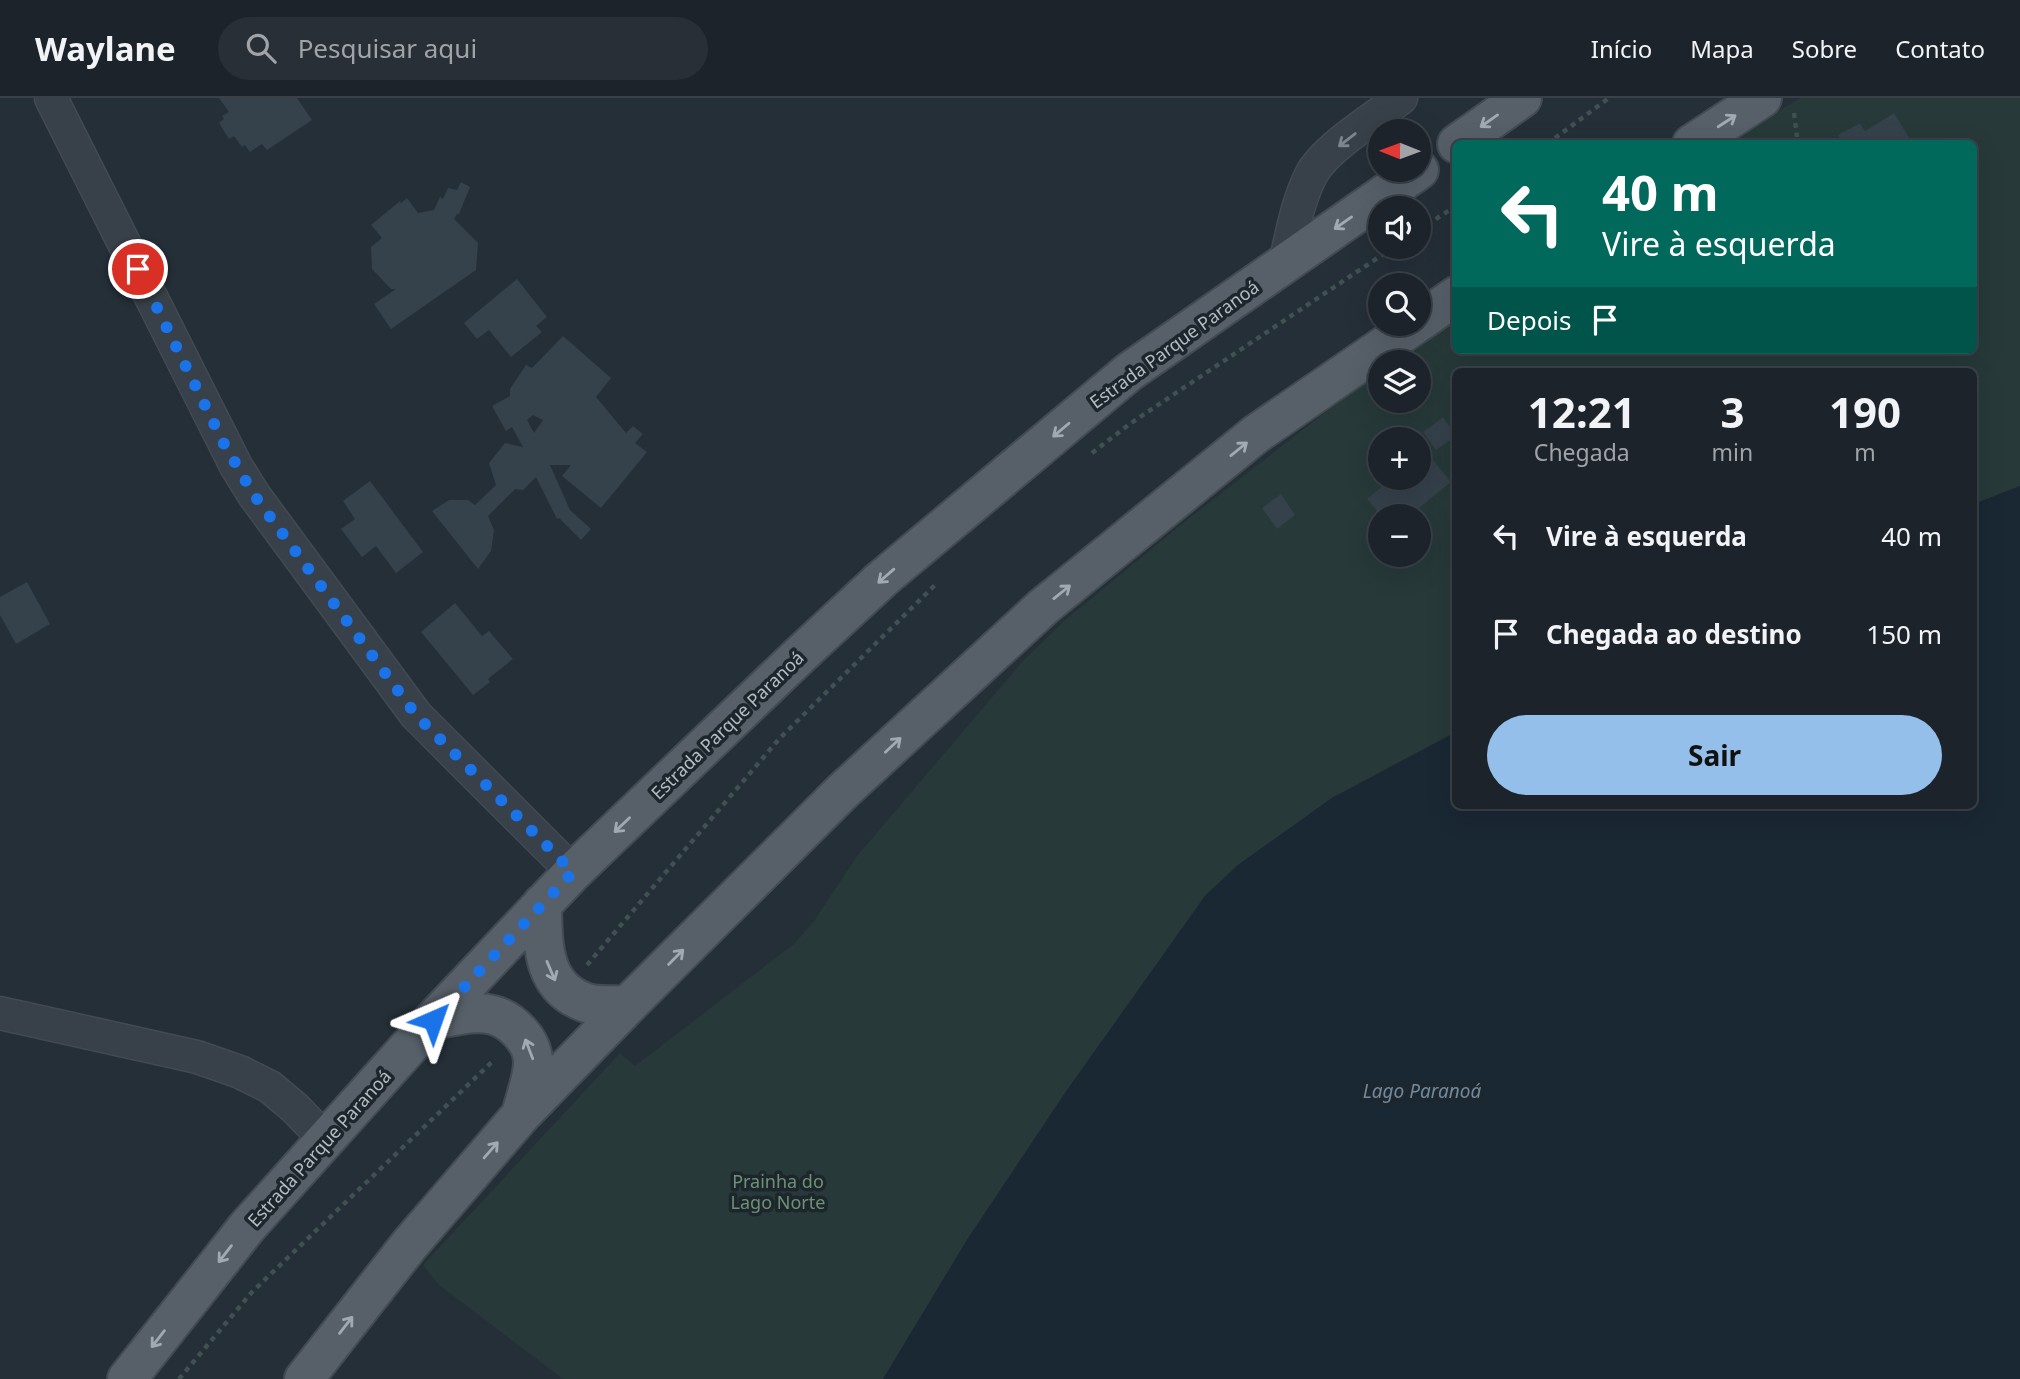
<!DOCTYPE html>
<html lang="pt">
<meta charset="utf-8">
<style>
body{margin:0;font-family:"Noto Sans",sans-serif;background:#292f36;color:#f1f3f6;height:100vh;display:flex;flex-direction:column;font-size:26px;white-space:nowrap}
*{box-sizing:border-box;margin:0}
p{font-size:23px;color:#a0a4a8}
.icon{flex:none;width:38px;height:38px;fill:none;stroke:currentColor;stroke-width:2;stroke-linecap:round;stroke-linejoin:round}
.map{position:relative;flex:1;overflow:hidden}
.sheet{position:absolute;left:1452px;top:270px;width:525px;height:441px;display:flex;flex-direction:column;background:#1c232a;border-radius:10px;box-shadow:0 7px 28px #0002,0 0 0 2px #3a4047}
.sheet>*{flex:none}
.guide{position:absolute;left:1452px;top:42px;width:525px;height:214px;border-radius:10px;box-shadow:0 7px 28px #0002,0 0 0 2px #3a4047;background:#00695c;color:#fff;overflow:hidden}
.needle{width:46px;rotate:271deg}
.buttons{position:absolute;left:1368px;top:21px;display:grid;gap:14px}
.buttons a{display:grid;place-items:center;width:63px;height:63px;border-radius:50%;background:#1c232a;box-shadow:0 7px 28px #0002,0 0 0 2px #3a4047;font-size:35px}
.pin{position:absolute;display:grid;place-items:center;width:60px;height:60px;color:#fff;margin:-30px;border:4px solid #fff;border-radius:50%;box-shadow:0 2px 7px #0007}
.me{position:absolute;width:77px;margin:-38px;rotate:43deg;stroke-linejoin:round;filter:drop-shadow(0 0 5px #0008)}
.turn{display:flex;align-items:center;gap:24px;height:147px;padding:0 35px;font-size:32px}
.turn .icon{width:91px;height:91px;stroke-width:2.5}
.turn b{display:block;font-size:49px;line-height:60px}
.then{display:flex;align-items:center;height:66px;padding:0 35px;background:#0003;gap:14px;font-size:26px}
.eta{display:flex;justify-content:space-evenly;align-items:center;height:119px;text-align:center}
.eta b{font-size:42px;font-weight:700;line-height:49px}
.action{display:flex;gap:14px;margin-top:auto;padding:14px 35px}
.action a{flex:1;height:80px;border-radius:42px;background:#93bfea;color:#111;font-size:28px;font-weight:700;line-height:80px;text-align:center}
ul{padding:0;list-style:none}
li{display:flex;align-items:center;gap:21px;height:98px;padding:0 35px}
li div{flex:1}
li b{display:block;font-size:26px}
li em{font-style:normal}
header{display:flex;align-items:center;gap:42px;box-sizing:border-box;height:98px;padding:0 35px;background:#1c232a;border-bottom:2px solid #3a4047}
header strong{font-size:33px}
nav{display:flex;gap:38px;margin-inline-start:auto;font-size:24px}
.search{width:490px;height:63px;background:#292f36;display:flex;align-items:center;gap:18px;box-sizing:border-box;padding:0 24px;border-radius:38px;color:#a0a4a8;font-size:26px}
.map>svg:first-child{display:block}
.green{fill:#273939;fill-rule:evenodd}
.water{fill:#1a2834}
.building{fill:#35414b;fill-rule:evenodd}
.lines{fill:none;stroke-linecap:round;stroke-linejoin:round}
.minor-casing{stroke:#424a52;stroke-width:35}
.primary-casing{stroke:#424a52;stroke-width:42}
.path{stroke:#405151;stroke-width:4.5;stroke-dasharray:5 5;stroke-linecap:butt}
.minor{stroke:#384149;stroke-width:32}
.primary{stroke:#576069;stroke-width:38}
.oneway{stroke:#a1aab2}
.oneway2{stroke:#7c858d}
.route{stroke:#1a73e8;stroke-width:12;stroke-dasharray:0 21.6}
.labels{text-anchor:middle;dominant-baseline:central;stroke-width:7;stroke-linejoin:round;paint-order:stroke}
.street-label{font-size:18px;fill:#b4bcc4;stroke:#1e262d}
.park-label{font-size:18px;fill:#6e9272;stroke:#1e262d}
.water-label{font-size:19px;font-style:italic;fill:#718a9f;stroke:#1e262d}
</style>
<header>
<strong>Waylane</strong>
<div class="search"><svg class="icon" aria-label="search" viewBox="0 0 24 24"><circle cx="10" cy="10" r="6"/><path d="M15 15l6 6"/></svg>Pesquisar aqui</div>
<nav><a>Início</a><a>Mapa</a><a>Sobre</a><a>Contato</a></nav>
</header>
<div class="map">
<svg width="2020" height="1281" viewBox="0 0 2020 1281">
<rect width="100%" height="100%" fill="#252f38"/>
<path class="green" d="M1800,0h220v388l-46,18v-133h-518v361l-124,66 -94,67 -33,31 -140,197 -98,147 -84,139h-320l-124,-94 -16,-20 197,-212 15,13 160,-123 19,-22 43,-65 166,-195 42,-41 128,-105 188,-146v32h38v-39h-29l66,-43v31h518v-206l-247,-1zM1381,341h38v39h-38zM1381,418h38v39h-38z"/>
<path class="water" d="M2020,388v893h-1137l84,-139 98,-147 140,-197 33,-31 94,-67 124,-66v73h518v-301z"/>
<path class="building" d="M219,0h78l15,22 -45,30 -5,-6 -12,8 -5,-7 -3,2 -8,-11 -5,3 -10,-16 5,-4 -2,-3 7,-4z
M1894,15l19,31h-70l-5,-9 22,-12 5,8z
M461,84l9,5 -11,27h-2l-3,5 24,24 -2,27 -85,59 -17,-25 22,-15h-5l-19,-20 -1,-22 11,-9 -11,-13 29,-24 1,2 6,-5 11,15 16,-3 6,-13 3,2 5,-11 9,2z
M517,181l30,38 -11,9 6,6 -31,25 -22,-27 -12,9 -13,-16z
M563,238l48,42 -15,19 30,36 7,-7 10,8 -8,9 12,9 -46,56 -39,-32 9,-11h-21l20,45 21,19 -10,11 -22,-22 -2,1 -21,-42 -13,13 -8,-1 -27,27 6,14 -3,21 -13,18 -46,-58 17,-11h19l7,5 21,-20 -7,-22 16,-20 18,4 -11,-20 -6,4 -14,-25 18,-10v-7l16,-24 6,3zM533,317l10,5 -9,13 -7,-13z
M1443,319l13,19 -20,14 -13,-18z
M1425,352l26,32 -42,34h-28l-14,-17 25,-21h27v-23z
M370,383l53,71 -27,21 -20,-27 -14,11 -21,-28 14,-10 -12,-18z
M1281,396l14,21 -18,14 -15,-21z
M27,484l23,42 -34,20 -16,-29v-18z
M455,505l27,33 7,-5 24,28 -25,20 2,3 -17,13 -52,-63z"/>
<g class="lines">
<defs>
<path id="minor" d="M51,0l185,368 18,29 162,220 157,157
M1285,166c7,-30 12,-61 26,-89 13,-26 65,-58 90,-77
M0,915l197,44 43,15 30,15 25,21 31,32"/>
<path id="primary" d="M1457,46l65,-46
M1692,46l70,-46
M1419,224l37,-26
M542,806c1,39 -1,82 42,98 12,5 31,3 44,3
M433,922c19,-3 41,-10 60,-5 19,5 40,26 40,47 0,16 -8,36 -12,53
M127,1281l120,-152 186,-207 140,-148 227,-217 82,-76 247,-207 290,-202
M304,1281l106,-135 111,-129 107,-110 215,-214 200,-184 213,-173 160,-110"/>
</defs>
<use href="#minor" class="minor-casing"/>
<use href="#primary" class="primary-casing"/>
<path class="path" d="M1794,15l3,24
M1547,46l62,-46
M1419,132l37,-24
M1092,355l39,-30 263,-176
M587,867l192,-226 159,-157
M179,1281l73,-87 243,-233"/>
<use href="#minor" class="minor"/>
<use href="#primary" class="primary"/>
</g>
<defs><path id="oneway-shaft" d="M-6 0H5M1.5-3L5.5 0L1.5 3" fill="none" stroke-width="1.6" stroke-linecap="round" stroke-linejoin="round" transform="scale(1.75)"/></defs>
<g class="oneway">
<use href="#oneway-shaft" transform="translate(1489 23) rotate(145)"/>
<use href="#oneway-shaft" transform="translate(1727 23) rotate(-33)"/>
<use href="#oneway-shaft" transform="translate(1343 125) rotate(145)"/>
<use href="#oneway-shaft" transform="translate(1061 332) rotate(140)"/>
<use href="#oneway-shaft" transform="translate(1239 351) rotate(-39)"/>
<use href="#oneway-shaft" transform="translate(886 478) rotate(139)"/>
<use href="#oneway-shaft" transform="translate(1062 494) rotate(-39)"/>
<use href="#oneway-shaft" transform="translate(893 647) rotate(-43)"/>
<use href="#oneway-shaft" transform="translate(622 727) rotate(136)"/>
<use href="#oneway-shaft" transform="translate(676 859) rotate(-45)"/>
<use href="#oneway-shaft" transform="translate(551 873) rotate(67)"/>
<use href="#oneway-shaft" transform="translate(529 951) rotate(-111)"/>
<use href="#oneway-shaft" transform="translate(491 1052) rotate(-49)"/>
<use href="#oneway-shaft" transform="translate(225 1156) rotate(128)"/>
<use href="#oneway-shaft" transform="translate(346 1227) rotate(-52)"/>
<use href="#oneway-shaft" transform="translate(158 1241) rotate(128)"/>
</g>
<use class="oneway2" href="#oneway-shaft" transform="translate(1347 42) rotate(142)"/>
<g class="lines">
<path class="route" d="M138,171l85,173 31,53 162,220 157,157 -140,148"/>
</g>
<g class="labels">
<g class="street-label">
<text transform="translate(1174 246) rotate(-36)">Estrada Parque Paranoá</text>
<text transform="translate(727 627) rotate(-44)">Estrada Parque Paranoá</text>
<text transform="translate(319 1050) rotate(-48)">Estrada Parque Paranoá</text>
</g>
<g class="park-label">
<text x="778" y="1083">Prainha do<tspan x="778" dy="21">Lago Norte</tspan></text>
</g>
<g class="water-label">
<text x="1422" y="993">Lago Paranoá</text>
</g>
</g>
</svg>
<div class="buttons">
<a><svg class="needle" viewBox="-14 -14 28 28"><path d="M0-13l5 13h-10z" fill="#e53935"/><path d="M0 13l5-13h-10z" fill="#a0a4a8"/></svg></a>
<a><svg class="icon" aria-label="sound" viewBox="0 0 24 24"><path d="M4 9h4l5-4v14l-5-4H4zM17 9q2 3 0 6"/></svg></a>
<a><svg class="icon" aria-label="search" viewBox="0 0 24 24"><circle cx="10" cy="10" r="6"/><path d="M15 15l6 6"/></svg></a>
<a><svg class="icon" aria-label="layers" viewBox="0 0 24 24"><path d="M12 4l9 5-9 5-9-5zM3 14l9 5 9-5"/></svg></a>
<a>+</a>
<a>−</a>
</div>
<div class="pin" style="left:138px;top:171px;background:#d93025"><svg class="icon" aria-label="arrive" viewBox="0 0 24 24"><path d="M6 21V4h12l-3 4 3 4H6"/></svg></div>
<svg class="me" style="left:433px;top:922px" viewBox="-20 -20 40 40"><path d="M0-17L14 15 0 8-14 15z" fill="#1a73e8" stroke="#fff" stroke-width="4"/></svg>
<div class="guide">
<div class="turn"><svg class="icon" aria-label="left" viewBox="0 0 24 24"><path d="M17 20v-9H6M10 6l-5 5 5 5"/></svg><div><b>40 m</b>Vire à esquerda</div></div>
<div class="then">Depois<svg class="icon" aria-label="arrive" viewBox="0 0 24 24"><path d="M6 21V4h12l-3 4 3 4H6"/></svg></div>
</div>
<section class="sheet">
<div class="eta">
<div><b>12:21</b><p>Chegada</p></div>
<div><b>3</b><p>min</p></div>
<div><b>190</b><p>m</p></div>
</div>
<ul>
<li><svg class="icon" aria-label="left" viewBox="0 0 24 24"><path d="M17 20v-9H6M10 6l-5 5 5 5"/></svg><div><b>Vire à esquerda</b></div><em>40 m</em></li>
<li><svg class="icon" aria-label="arrive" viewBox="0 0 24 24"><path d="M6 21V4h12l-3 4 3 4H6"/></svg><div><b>Chegada ao destino</b></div><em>150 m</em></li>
</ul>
<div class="action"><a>Sair</a></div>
</section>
</div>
